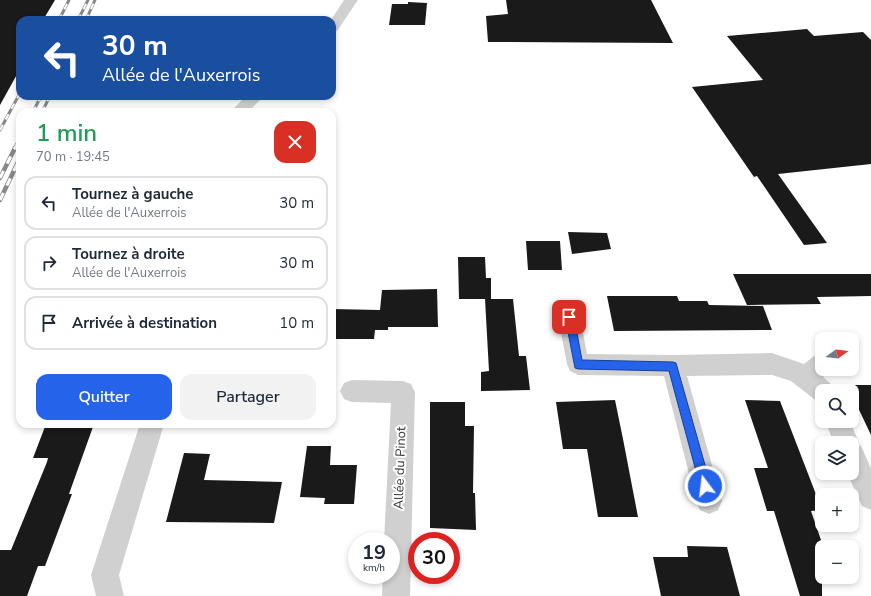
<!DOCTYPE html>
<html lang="fr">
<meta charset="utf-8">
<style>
body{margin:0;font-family:"Nunito Sans",sans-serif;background:#f2f2f3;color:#1f2937;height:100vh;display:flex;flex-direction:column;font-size:15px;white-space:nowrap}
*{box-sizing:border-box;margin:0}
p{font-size:13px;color:#747a83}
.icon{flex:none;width:22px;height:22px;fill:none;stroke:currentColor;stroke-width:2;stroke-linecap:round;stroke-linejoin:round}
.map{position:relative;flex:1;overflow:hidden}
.panel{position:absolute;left:16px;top:108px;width:320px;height:320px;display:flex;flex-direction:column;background:#fff;border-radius:12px;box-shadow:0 2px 6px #0003}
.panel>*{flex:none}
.banner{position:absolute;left:16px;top:16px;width:320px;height:84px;border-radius:12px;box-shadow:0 2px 6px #0003;background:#1a4fa0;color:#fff;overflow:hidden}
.needle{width:26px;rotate:75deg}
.fabs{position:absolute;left:815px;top:332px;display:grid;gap:8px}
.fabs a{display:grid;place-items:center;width:44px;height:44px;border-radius:8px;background:#fff;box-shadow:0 2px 6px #0003;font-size:20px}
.speed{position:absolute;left:348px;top:532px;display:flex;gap:8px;font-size:20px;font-weight:700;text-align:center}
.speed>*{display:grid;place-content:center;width:52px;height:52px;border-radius:50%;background:#fff;box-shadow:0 2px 6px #0003;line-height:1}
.speed small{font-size:10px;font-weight:400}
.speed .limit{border:6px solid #d22;background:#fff;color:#111}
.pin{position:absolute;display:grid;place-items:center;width:34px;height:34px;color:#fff;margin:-17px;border-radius:8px;box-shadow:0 2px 6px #0006}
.me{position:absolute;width:44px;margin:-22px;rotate:345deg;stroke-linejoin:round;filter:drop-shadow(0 0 3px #0008)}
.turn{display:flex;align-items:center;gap:14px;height:84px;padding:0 20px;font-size:18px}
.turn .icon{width:52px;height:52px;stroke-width:2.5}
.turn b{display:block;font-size:28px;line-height:34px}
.round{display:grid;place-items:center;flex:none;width:42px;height:42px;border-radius:12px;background:#f2f2f3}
.head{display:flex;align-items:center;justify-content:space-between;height:68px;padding:0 20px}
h1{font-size:24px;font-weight:600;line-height:30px;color:#1e9e55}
.cta{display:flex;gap:8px;margin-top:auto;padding:8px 20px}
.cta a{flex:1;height:46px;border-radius:12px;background:#2563eb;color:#fff;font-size:16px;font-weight:600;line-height:46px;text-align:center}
.cta a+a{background:#f2f2f3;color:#1f2937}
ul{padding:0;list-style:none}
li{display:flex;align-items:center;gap:12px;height:54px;margin:0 8px 6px;padding:0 12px;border:2px solid #e0e1e3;border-radius:12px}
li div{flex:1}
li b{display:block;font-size:15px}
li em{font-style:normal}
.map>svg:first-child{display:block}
.building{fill:#1a1a1a}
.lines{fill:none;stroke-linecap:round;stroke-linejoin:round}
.street{fill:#d0d0d0;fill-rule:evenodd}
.rail-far1-casing{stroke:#888;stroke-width:3}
.rail-casing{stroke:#888;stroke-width:4.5}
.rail-far1{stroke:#fff;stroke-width:2;stroke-dasharray:6;stroke-linecap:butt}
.rail{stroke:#fff;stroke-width:3;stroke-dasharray:8;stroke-linecap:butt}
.route{fill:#2563eb;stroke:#184099}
.labels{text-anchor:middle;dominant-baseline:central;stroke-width:4;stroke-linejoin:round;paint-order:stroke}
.near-street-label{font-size:13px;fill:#333;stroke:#fff}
</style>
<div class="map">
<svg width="871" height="596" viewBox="0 0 871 596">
<rect width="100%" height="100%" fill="#fff"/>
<path class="building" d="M0,0h55l-12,20h-23v49l-20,36z
M506,0h145l22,43 -185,-1 -2,-26 22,-2z
M408,2l19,1 -2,22h-36l3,-21h16z
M807,29l7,7 49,-4 8,8v124l-93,10 49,69 -23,2 -47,-69 -3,1 -62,-90 71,-7 -36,-44z
M568,232l39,1 4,16 -39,5z
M526,241h34l2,29h-34z
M458,257h27l1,21h5v21h22l6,57h7l4,34 -49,1v-19l8,-1 -4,-72h-26z
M733,274h138v22l-54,1 4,7 -74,1z
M437,289l1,38h-50v3h-13l-1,9h-42v-30l48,1 2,-20z
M607,296h70l2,5h28l2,4 54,1 9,24 -158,1z
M847,385h24v50l-19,-40v-4h-2z
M615,400l8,39 15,78h-40l-11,-68h-24l-7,-47z
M745,400l35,1 42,109 -11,1 11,32v53h-22l-26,-85h-7l-13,-43h14z
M430,402h35v24h9l-1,67h2l1,37 -46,-2z
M46,424h48l-25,70h3l-27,72h-7l-11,30h-27v-46h11l36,-88 1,-4h-15z
M307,446h24l-1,19h27l-3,39h-30l1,-6 -25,-1z
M184,453l26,1 -6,26 78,2 -8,41 -108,-1z
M687,546l40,1 13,49h-79l-8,-39h35z"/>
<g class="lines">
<path class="street" d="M344,0h14l-21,31 -5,1v-12h-1z
M246,96h18l-16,16h-18z
M569,308l8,2 3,7 7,37 86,1 99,-2 32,11 10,-8 8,-4v17h9l-8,8 7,6 4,8h-12v11l-8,-3 -23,-18 -19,-6 -85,1 35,125 -4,9 -9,4 -9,-4 -4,-9 -32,-125 -86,-1 -8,-4 -3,-7 -9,-47 3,-7z
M352,380l51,1 8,3 4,8 -5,204h-28l1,-21h8v-34h-7l7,-138 -39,-1 -8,-3 -4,-8 4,-8z
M825,421h25l9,22v2l2,1 10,22v42l-9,-4 -15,-33h5v-30h-18z
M140,424h24l-45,151 5,21h-28l-5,-21z"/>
<defs>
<path id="rail-far1" d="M59,20l10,-20
M78,20l10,-20
M86,20l9,-20
M33,112l8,-16
M42,112l8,-16
M0,130l20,-37
M14,149l6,-11"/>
<path id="rail" d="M0,178l15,-30
M0,200l20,-42"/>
</defs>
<use href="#rail-far1" class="rail-far1-casing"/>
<use href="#rail" class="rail-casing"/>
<use href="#rail-far1" class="rail-far1"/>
<use href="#rail" class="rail"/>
</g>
<path class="route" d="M569,313l4,1 1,3 8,43 91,2 3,1 35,123 -2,4 -4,1 -4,-1 -1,-4 -31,-115 -91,-2 -3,-1 -10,-51 1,-3z"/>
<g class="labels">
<g class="near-street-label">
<text transform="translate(400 468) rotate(-88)">Allée du Pinot</text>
</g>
</g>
</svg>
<div class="fabs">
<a><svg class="needle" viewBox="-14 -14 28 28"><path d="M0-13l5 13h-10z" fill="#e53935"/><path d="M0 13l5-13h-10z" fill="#747a83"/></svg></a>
<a><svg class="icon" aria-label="search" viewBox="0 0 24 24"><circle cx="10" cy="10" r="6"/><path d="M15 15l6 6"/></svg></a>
<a><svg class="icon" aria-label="layers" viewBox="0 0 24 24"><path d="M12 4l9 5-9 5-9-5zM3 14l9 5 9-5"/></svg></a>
<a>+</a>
<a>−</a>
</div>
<div class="speed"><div>19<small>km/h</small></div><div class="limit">30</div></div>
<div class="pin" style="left:569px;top:317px;background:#d93025"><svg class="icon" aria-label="arrive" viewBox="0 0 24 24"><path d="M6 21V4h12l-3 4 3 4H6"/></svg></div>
<svg class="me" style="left:705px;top:486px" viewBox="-20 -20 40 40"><circle r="17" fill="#2563eb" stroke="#fff" stroke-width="3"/><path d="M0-11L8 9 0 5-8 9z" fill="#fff"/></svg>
<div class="banner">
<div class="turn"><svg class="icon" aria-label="left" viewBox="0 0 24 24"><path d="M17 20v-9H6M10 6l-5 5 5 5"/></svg><div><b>30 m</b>Allée de l'Auxerrois</div></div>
</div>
<section class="panel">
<div class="head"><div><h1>1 min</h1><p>70 m · 19:45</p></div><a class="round" style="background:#d93025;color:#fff"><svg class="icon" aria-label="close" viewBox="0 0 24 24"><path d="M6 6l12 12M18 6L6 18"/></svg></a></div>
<ul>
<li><svg class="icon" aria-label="left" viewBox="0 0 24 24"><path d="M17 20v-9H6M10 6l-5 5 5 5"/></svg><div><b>Tournez à gauche</b><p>Allée de l'Auxerrois</p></div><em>30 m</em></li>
<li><svg class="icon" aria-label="right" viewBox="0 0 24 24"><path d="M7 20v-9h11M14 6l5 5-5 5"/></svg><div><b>Tournez à droite</b><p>Allée de l'Auxerrois</p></div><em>30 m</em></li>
<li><svg class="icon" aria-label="arrive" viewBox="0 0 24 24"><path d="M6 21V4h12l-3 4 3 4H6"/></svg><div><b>Arrivée à destination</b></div><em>10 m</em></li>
</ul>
<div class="cta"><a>Quitter</a><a>Partager</a></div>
</section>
</div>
